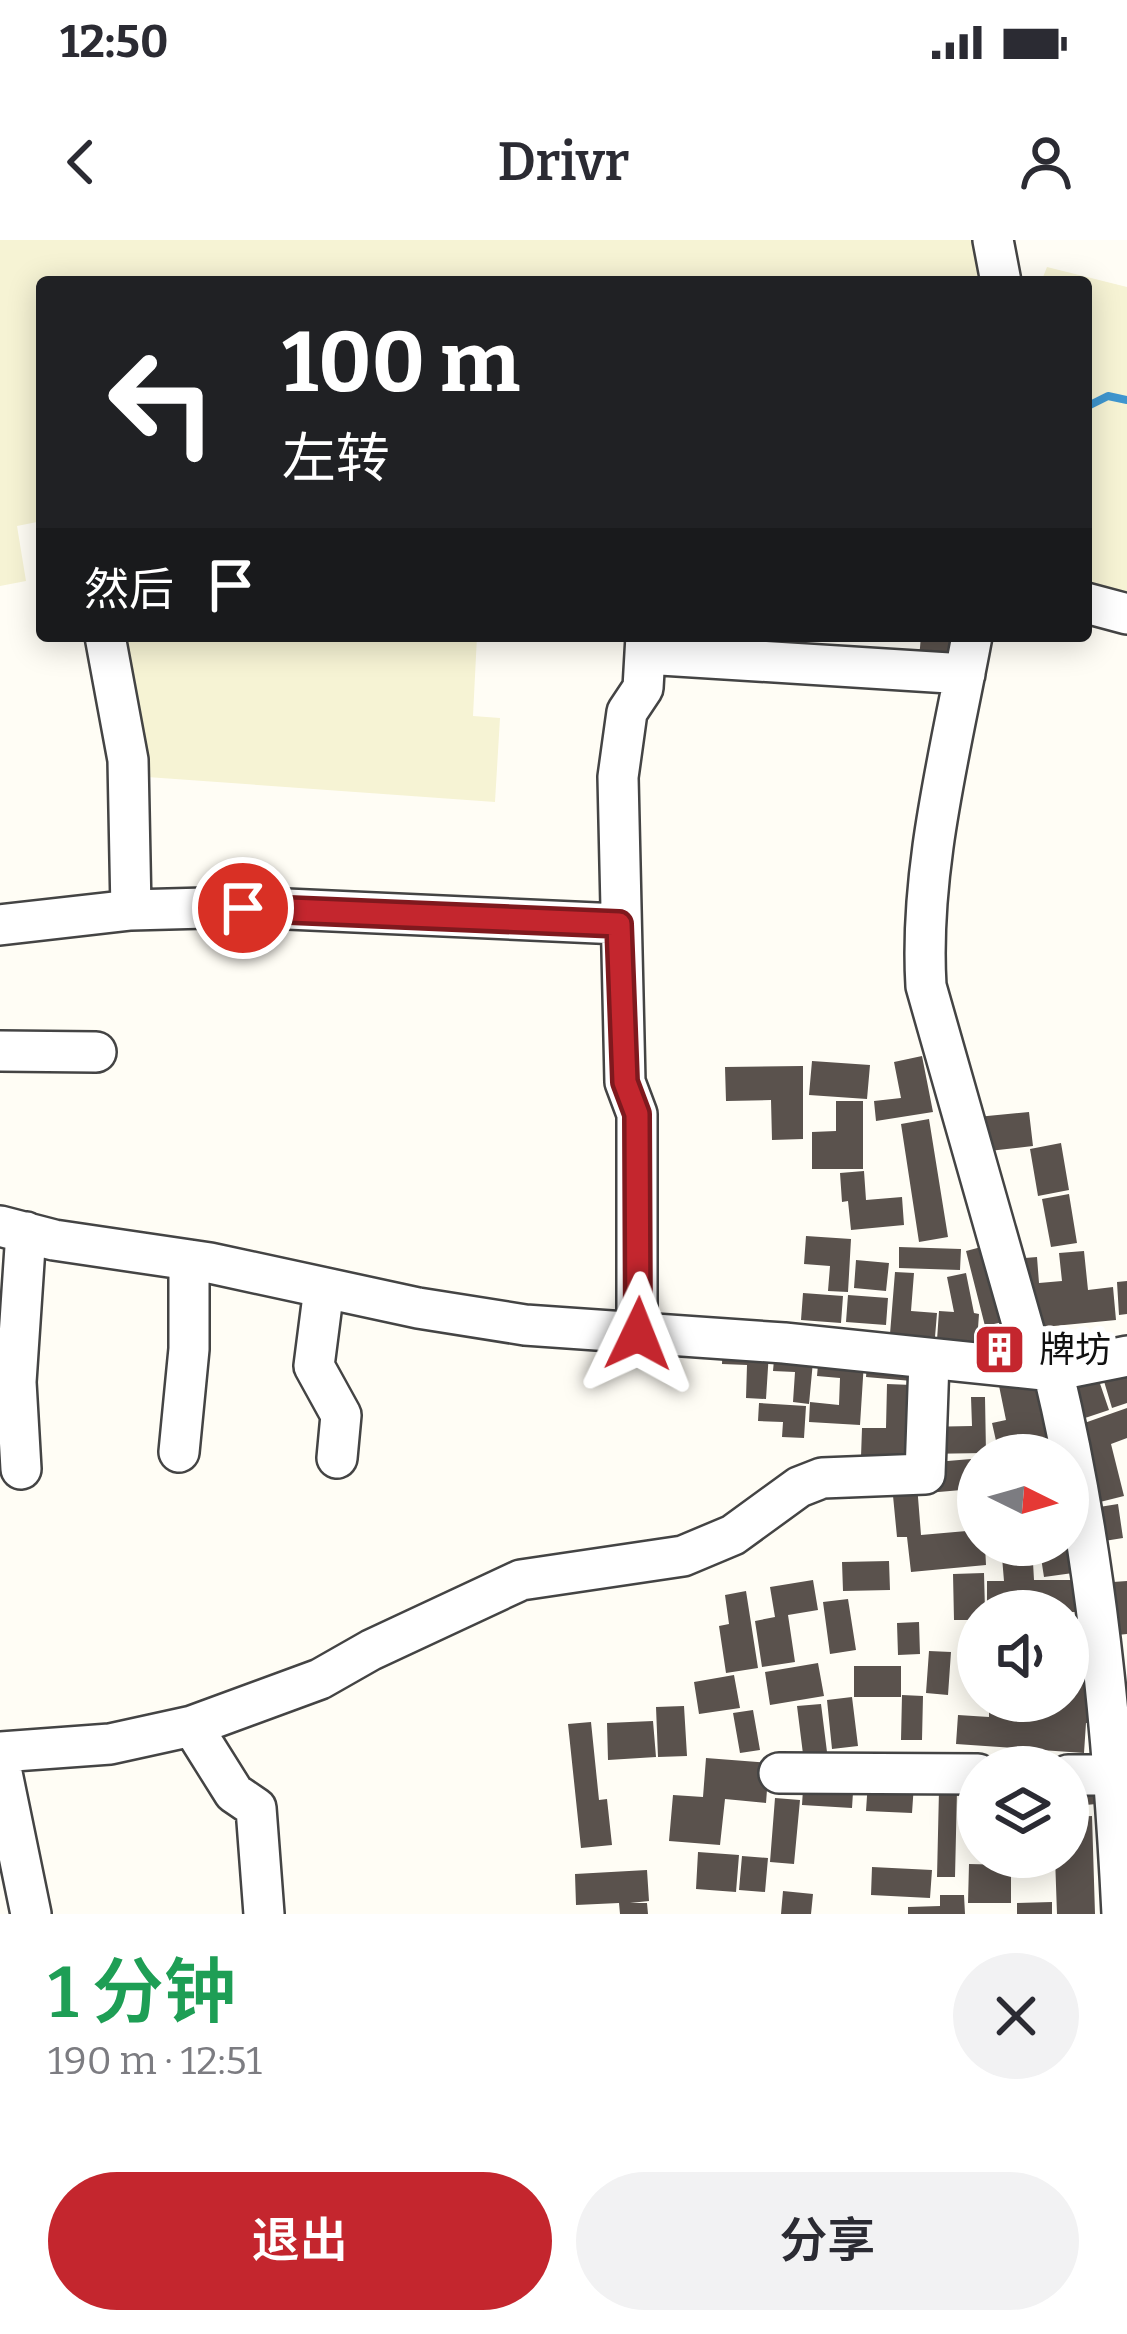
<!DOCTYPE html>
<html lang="zh">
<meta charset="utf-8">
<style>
body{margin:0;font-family:Bitter,"Noto Sans SC",serif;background:#f2f2f3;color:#2b2b33;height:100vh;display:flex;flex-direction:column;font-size:45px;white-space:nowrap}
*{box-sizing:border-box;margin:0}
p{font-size:39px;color:#7c7c81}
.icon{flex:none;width:66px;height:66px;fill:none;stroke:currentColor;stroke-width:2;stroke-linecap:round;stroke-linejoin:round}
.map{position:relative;height:1674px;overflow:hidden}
.sheet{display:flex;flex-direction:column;background:#fff;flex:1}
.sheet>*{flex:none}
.banner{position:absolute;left:36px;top:36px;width:1056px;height:366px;border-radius:12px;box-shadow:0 6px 30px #0003;background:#202124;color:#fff;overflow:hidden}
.needle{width:78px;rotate:95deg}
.fabs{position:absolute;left:957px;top:1194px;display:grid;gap:24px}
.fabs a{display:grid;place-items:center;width:132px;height:132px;border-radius:50%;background:#fff;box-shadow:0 6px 30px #0003;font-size:60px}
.pin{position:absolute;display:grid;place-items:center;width:102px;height:102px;color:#fff;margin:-51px;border:6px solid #fff;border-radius:50%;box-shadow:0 3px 12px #0007}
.me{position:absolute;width:132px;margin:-66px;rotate:2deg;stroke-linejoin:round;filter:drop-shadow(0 0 9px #0008)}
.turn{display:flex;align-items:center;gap:42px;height:252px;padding:0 48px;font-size:54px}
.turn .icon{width:156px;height:156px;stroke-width:2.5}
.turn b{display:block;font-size:84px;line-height:102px}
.then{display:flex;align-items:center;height:114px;padding:0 48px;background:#0003;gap:24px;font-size:45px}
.round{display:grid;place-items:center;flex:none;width:126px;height:126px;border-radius:63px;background:#f2f2f3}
.overview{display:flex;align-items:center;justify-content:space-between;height:204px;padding:0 48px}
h1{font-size:72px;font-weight:600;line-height:90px;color:#1e9e55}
.cta{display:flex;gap:24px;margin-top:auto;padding:24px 48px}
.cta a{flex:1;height:138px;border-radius:72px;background:#c4262e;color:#fff;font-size:48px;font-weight:600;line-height:138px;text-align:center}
.cta a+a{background:#f2f2f3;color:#2b2b33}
.status{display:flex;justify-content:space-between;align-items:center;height:84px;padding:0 60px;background:#fff;direction:ltr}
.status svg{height:33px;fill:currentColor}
header{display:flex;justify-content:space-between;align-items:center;height:156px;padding:0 48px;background:#fff;font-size:54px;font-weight:600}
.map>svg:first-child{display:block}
.farmland{fill:#f6f3d4}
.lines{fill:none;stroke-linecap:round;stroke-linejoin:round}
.stream{stroke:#3f96cf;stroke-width:8}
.building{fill:#5a524d}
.minor-casing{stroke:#444;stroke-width:44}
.minor{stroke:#fff;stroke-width:39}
.route-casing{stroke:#7f191e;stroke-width:30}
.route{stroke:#c4262e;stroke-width:21}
.labels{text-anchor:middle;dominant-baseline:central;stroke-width:12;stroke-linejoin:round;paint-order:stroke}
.poi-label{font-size:36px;fill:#111;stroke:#fff;text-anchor:start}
</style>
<div class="status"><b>12:50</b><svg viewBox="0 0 49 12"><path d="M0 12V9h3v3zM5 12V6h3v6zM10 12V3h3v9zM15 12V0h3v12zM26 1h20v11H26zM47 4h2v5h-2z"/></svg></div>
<header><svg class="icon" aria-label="back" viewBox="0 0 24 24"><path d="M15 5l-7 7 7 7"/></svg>Drivr<svg class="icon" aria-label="person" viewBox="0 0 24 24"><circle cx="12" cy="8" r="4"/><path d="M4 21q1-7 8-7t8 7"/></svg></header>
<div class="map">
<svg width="1127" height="1674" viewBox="0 0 1127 1674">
<rect width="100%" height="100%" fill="#fffdf5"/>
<path class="farmland" d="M0,0h974l11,42h-943v239l-25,5 9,55 -26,5z
M1047,27l80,20v307l-41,-6v-306h-45z
M125,396h352l-4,80 27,2 -5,84 -348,-25z"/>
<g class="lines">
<path class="stream" d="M1086,167l22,-11 19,4"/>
</g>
<path class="building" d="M921,396h31l-2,25 -31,-2z
M922,816l11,56 -57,9 -2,-20 27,-3 -7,-36z
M812,821l58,4 -3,34 -58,-4z
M803,826v73l-31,1 -1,-40 -45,1 -1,-34z
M836,861h27v68h-51v-37l24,-1z
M1029,872l4,34 -53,6 -3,-35z
M929,879l19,118 -29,5 -18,-118z
M1061,903l8,47 -31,6 -8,-47z
M864,931l2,29 36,-3 2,28 -53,5 -3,-29 -6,1 -2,-29z
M1069,954l8,49 -26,4 -9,-48z
M806,996l45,3 -3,53 -20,-1 2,-25 -26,-2z
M985,1006l18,76 -18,4 -19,-75z
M899,1007l62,2 -1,21 -61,-2z
M1084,1011l4,39 25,-3 3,33 -93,9 -9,-70 23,-2 2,26 23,-2 -3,-28z
M856,1020l33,3 -3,28 -32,-3z
M895,1032l19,1 -3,38 26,2 -2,24 -45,-3z
M966,1033l8,40 5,1 -2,28 -40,-2 2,-29 15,1 -7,-35z
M1127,1041v33l-8,1 -2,-33z
M803,1053l40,3 -2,27 -40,-3z
M848,1055l40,3 -2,27 -40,-3z
M1007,1089l6,39 -20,3 -6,-39z
M723,1094l47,2 -4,63 -20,-1 1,-33 -25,-1z
M776,1097l39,3 -6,64 -16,-2 2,-30 -22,-1z
M820,1102l45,4 -5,79 -51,-3 1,-20 29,3 1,-27 -23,-2z
M868,1111l47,4 -3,26 -46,-4z
M1127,1122v41l-15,5 -12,-40z
M1093,1123l16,47 -33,11 -15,-47z
M1034,1128l17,74 -26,7 29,-5 2,11h-35l-1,-6 -21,5 -7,-31 14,-3 -9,-44z
M887,1144l25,1 -2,74 -49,-2 1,-29h24z
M971,1157h14l1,56 -64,1 -1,-27 51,-1z
M759,1163l47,3 -2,32 -22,-1 1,-15 -25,-1z
M1127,1168v30l-16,6 13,52 -32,8 -19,-77z
M971,1219l2,30 -46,4 -3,-30z
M916,1232l5,63 57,-5v15h7l1,20 -75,7 -4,-35h-10l-6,-62z
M1118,1264l5,34 -25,4 -5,-34z
M1001,1305h31l2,35h41v32l-88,-1v-30h17z
M1039,1305h30l4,28 -29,4z
M889,1321l1,29 -47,1 -1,-29z
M984,1333l1,38h-7v9h-24l-1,-46z
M813,1340l5,30 -30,5 7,47 -33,5 -7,-46 20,-4 -5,-30z
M1127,1341v53l-10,1 -4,-53z
M746,1351l12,77 -32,5 -7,-47 10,-2 -4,-29z
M848,1359l8,51 -26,4 -7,-52z
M1083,1378l8,105h-5l-2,30 -128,-9 2,-29 31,2v-16h79v-82z
M919,1382l1,32 -22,1 -1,-32z
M929,1411l22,1 -3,43 -22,-2z
M818,1423l6,33 -54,9 -5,-33z
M854,1426h47v31h-47z
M734,1435l6,33 -41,6 -5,-32z
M902,1455l21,1 -1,44h-21z
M852,1457l6,49 -26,3 -5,-49z
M821,1464l6,48 -24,2 -6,-48z
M684,1466l3,50 -29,1 -2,-50z
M753,1470l7,40 -20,3 -7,-40z
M653,1481l3,36 -48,3 -1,-37z
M591,1482l8,78 8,-1 5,46 -31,3 -13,-124z
M706,1518l63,5 -3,40 -41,-4 -5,46 -51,-4 4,-46 30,2z
M804,1534l50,3 -2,31 -50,-3z
M1093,1534l3,30 -20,2 -4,-30z
M868,1541l46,3 -2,29 -46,-2z
M939,1550h18l-2,87h-18z
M775,1558l25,2 -6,64 -24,-2z
M1092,1576l3,98h-38l-2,-57h13v-40z
M698,1612l41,3 -3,37 -40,-3z
M742,1616l26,2 -3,34 -26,-2z
M969,1624l42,1v38h-43z
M872,1627l60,3 -2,28 -59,-3z
M647,1630l2,31 -19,2h17l1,11h-28l-1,-11 -43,2 -1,-31z
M783,1651l30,3 -2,20h-30z
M940,1655h24l1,19h-57v-7l32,-1z
M1052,1662v12h-35v-11z"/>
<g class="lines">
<defs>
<path id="minor" d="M993,0l8,42
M1086,363l41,11
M105,396l23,124 3,150
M972,396c-21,114 -53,234 -46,350l109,383
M645,414l320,20
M0,685l131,-15 112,-3 376,17
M0,811l96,1
M0,986l54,14 156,23 208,45 107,17 259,18 269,28 74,-15
M324,1048l-10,78 27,49 -4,43
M637,1094v-220l-12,-32 -7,-305 9,-65 16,-24 3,-52
M1053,1131c43,178 60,360 69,543
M179,1212l10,-103v-89
M21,1229l-5,-87 10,-150
M192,1486l42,67 22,15 8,106
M0,1512l110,-8 82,-18 128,-47 51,-29 150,-70 162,-24 50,-21 66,-48 23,-9 103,-4 4,-113
M0,1523l31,151
M779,1533l199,1
M1068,1535h48"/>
</defs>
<use href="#minor" class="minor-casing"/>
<use href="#minor" class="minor"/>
</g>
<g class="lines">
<defs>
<path id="route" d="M243,668l376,16 6,158 12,32 1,220"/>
</defs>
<use href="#route" class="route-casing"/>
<use href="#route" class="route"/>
</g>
<defs>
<symbol id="building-square" viewBox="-11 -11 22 22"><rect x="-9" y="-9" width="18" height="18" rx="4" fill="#c4262e" stroke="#fff"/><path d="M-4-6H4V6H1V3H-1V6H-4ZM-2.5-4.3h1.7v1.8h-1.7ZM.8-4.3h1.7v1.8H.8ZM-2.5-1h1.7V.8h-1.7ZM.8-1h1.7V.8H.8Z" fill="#fff"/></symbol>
</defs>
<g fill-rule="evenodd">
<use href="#building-square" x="970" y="1080" width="59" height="59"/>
</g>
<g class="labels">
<g class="poi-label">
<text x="1039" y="1110">牌坊</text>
</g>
</g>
</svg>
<div class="fabs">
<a><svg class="needle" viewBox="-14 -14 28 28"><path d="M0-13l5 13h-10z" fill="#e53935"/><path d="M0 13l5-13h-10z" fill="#7c7c81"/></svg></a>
<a><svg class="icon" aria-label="sound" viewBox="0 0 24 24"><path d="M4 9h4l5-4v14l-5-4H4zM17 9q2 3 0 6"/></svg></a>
<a><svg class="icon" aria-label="layers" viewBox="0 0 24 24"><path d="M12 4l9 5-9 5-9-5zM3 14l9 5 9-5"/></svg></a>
</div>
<div class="pin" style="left:243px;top:668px;background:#d93025"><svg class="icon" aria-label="arrive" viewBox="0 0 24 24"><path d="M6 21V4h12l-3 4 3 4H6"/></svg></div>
<svg class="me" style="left:638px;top:1094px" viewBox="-20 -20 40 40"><path d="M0-17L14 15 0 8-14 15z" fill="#c4262e" stroke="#fff" stroke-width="4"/></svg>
<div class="banner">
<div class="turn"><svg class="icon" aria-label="left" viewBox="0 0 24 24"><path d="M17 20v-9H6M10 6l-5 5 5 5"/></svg><div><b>100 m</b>左转</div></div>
<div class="then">然后<svg class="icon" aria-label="arrive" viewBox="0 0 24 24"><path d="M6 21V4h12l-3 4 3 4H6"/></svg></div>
</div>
</div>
<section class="sheet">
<div class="overview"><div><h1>1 分钟</h1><p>190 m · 12:51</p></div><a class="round"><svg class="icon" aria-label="close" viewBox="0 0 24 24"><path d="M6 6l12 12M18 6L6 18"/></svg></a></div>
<div class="cta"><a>退出</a><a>分享</a></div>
</section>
